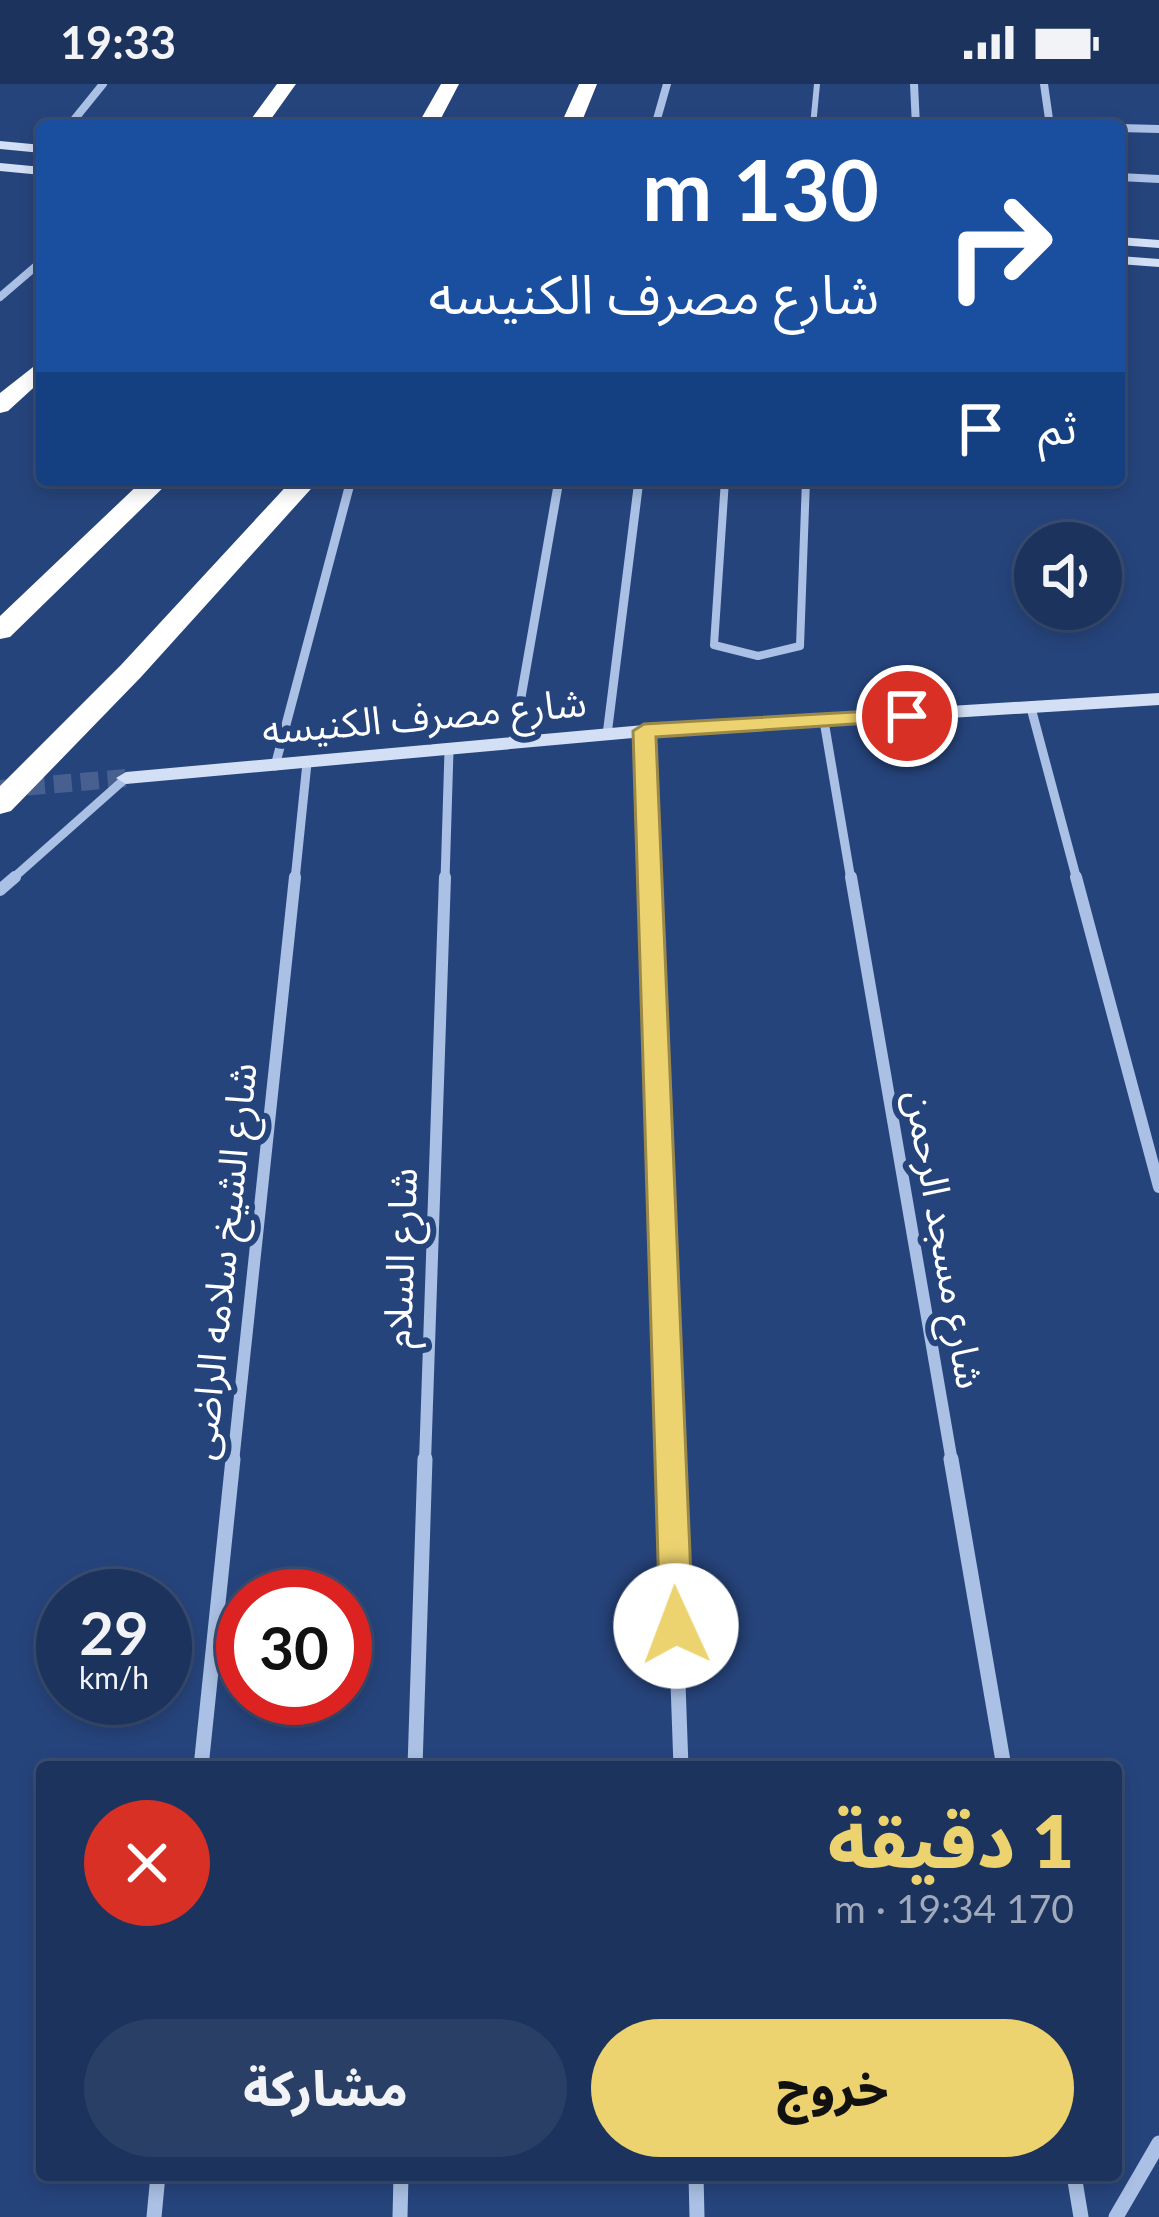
<!DOCTYPE html>
<html lang="ar">
<meta charset="utf-8">
<style>
body{margin:0;font-family:Lato,"Noto Sans Arabic",sans-serif;background:#293f66;color:#f1f3f6;direction:rtl;height:100vh;display:flex;flex-direction:column;font-size:45px;white-space:nowrap}
*{box-sizing:border-box;margin:0}
p{font-size:39px;color:#a0aabc}
.icon{flex:none;width:66px;height:66px;fill:none;stroke:currentColor;stroke-width:2;stroke-linecap:round;stroke-linejoin:round}
.map{position:relative;flex:1;overflow:hidden;direction:ltr}
.sheet{position:absolute;left:36px;top:1677px;width:1086px;height:420px;display:flex;flex-direction:column;background:#1c335d;border-radius:12px;box-shadow:0 6px 18px #0003,0 0 0 3px #3a4e72;direction:rtl}
.sheet>*{flex:none}
.banner{position:absolute;left:36px;top:36px;width:1089px;height:366px;border-radius:12px;box-shadow:0 6px 18px #0003,0 0 0 3px #3a4e72;direction:rtl;background:#1a4fa0;color:#fff;overflow:hidden}
.tools{position:absolute;left:1014px;top:438px;display:grid;gap:24px}
.tools a{display:grid;place-items:center;width:108px;height:108px;border-radius:50%;background:#1c335d;box-shadow:0 6px 18px #0003,0 0 0 3px #3a4e72;font-size:60px}
.speed{position:absolute;left:36px;top:1485px;display:flex;gap:24px;font-size:60px;font-weight:700;text-align:center}
.speed>*{display:grid;place-content:center;width:156px;height:156px;border-radius:50%;background:#1c335d;box-shadow:0 6px 18px #0003,0 0 0 3px #3a4e72;line-height:1}
.speed small{font-size:30px;font-weight:400}
.speed .limit{border:18px solid #d22;background:#fff;color:#111}
.pin{position:absolute;display:grid;place-items:center;width:102px;height:102px;color:#fff;margin:-51px;border:6px solid #fff;border-radius:50%;box-shadow:0 3px 12px #0007}
.me{position:absolute;width:132px;margin:-66px;rotate:358deg;stroke-linejoin:round;filter:drop-shadow(0 0 9px #0008)}
.turn{display:flex;align-items:center;gap:42px;height:252px;padding:0 48px;font-size:54px}
.turn .icon{width:156px;height:156px;stroke-width:2.5}
.turn b{display:block;font-size:84px;line-height:102px}
.then{display:flex;align-items:center;height:114px;padding:0 48px;background:#0003;gap:24px;font-size:45px}
.round{display:grid;place-items:center;flex:none;width:126px;height:126px;border-radius:63px;background:#293f66}
.head{display:flex;align-items:center;justify-content:space-between;height:204px;padding:0 48px}
h1{font-size:72px;font-weight:800;line-height:90px;color:#edd36f}
.action{display:flex;gap:24px;margin-top:auto;padding:24px 48px}
.action a{flex:1;height:138px;border-radius:72px;background:#edd36f;color:#111;font-size:48px;font-weight:800;line-height:138px;text-align:center}
.action a+a{background:#293f66;color:#f1f3f6}
.status{display:flex;justify-content:space-between;align-items:center;height:84px;padding:0 60px;background:#1c335d;direction:ltr}
.status svg{height:33px;fill:currentColor}
.map>svg:first-child{display:block}
.lines{fill:none;stroke-linecap:round;stroke-linejoin:round}
.secondary-tunnel{stroke:#476090;stroke-width:18;stroke-dasharray:18 9;stroke-linecap:butt}
.lane-far1{stroke:#aac0e4;stroke-width:6}
.lane{stroke:#aac0e4;stroke-width:8}
.street-far3{stroke:#aac0e4;stroke-width:8}
.street-far2{stroke:#aac0e4;stroke-width:9}
.street-far1{stroke:#aac0e4;stroke-width:12}
.street{stroke:#aac0e4;stroke-width:15}
.secondary{fill:#d3dff4;fill-rule:evenodd}
.highway{fill:#fff;fill-rule:evenodd}
.route{fill:#edd36f;stroke:#9a8948;stroke-width:3}
.labels{text-anchor:middle;dominant-baseline:central;stroke-width:12;stroke-linejoin:round;paint-order:stroke}
.street-label{font-size:39px;fill:#fff;stroke:#26447c}
</style>
<div class="status"><b>19:33</b><svg viewBox="0 0 49 12"><path d="M0 12V9h3v3zM5 12V6h3v6zM10 12V3h3v9zM15 12V0h3v12zM26 1h20v11H26zM47 4h2v5h-2z"/></svg></div>
<div class="map">
<svg width="1159" height="2133" viewBox="0 0 1159 2133">
<rect width="100%" height="100%" fill="#26447c"/>
<g class="lines">
<path class="secondary-tunnel" d="M0,705l126,-11"/>
<path class="lane-far1" d="M813,42l4,-42"/>
<path class="lane" d="M725,396l-11,165 44,11 42,-10 6,-166"/>
<path class="street-far3" d="M914,0l2,42
M1044,0l6,42
M1050,41l28,1
M69,42l34,-42
M655,42l12,-42
M1119,44l40,1
M1119,93l40,2
M0,213l42,-36"/>
<path class="street-far2" d="M1031,624l46,172
M824,637l27,159
M644,647l5,149
M607,651l32,-255
M513,659l46,-263
M275,682l76,-286
M11,796l115,-102
M295,796l12,-117
M445,796l4,-129"/>
<path class="street-far1" d="M649,793l21,585
M851,793l101,585
M1076,793l83,310
M0,806l15,-13
M233,1378l62,-585
M425,1378l20,-585"/>
<path class="street" d="M670,1375l11,308
M951,1375l53,308
M201,1683l32,-308
M415,1683l10,-308
M696,2091l1,42
M1074,2091l7,42
M154,2133l4,-42
M400,2133l1,-42
M1116,2133l43,-74"/>
<path class="secondary" d="M0,57l42,4v8l-42,-4z
M0,79l42,4v8l-42,-4z
M1119,153l40,3v8l-40,-3z
M1119,172l40,3v8l-40,-3z
M1159,609v12l-515,32 -518,47 -10,-6 10,-6 518,-47z"/>
<path class="highway" d="M277,0h19l-30,42h-20z
M441,0h18l-22,42h-20z
M579,0h18l-17,42h-20z
M42,276v20l-34,31 -8,2v-20z
M143,396h28l-161,157 -10,2v-23z
M292,396h27l-178,197 -130,134 -11,3v-28l121,-121z"/>
</g>
<path class="route" d="M907,625l7,2v9l-258,17 37,889 -5,10 -12,5 -12,-5 -4,-10 -27,-895 11,-7z"/>
<g class="labels">
<g class="street-label">
<text transform="translate(424 631) rotate(-5)">شارع مصرف الكنيسه</text>
<text transform="translate(946 1155) rotate(80)">شارع مسجد الرحمن</text>
<text transform="translate(399 1174) rotate(-88)">شارع السلام</text>
<text transform="translate(221 1177) rotate(-84)">شارع الشيخ سلامه الراضى</text>
</g>
</g>
</svg>
<div class="tools">
<a><svg class="icon" aria-label="sound" viewBox="0 0 24 24"><path d="M4 9h4l5-4v14l-5-4H4zM17 9q2 3 0 6"/></svg></a>
</div>
<div class="speed"><div>29<small>km/h</small></div><div class="limit">30</div></div>
<div class="pin" style="left:907px;top:632px;background:#d93025"><svg class="icon" aria-label="arrive" viewBox="0 0 24 24"><path d="M6 21V4h12l-3 4 3 4H6"/></svg></div>
<svg class="me" style="left:676px;top:1542px" viewBox="-20 -20 40 40"><circle r="19" fill="#fff"/><path d="M0-13L10 11 0 6-10 11z" fill="#edd36f"/></svg>
<div class="banner">
<div class="turn"><svg class="icon" aria-label="right" viewBox="0 0 24 24"><path d="M7 20v-9h11M14 6l5 5-5 5"/></svg><div><b>130 m</b>شارع مصرف الكنيسه</div></div>
<div class="then">ثم<svg class="icon" aria-label="arrive" viewBox="0 0 24 24"><path d="M6 21V4h12l-3 4 3 4H6"/></svg></div>
</div>
<section class="sheet">
<div class="head"><div><h1>1 دقيقة</h1><p>170 m · 19:34</p></div><a class="round" style="background:#d93025;color:#fff"><svg class="icon" aria-label="close" viewBox="0 0 24 24"><path d="M6 6l12 12M18 6L6 18"/></svg></a></div>
<div class="action"><a>خروج</a><a>مشاركة</a></div>
</section>
</div>
